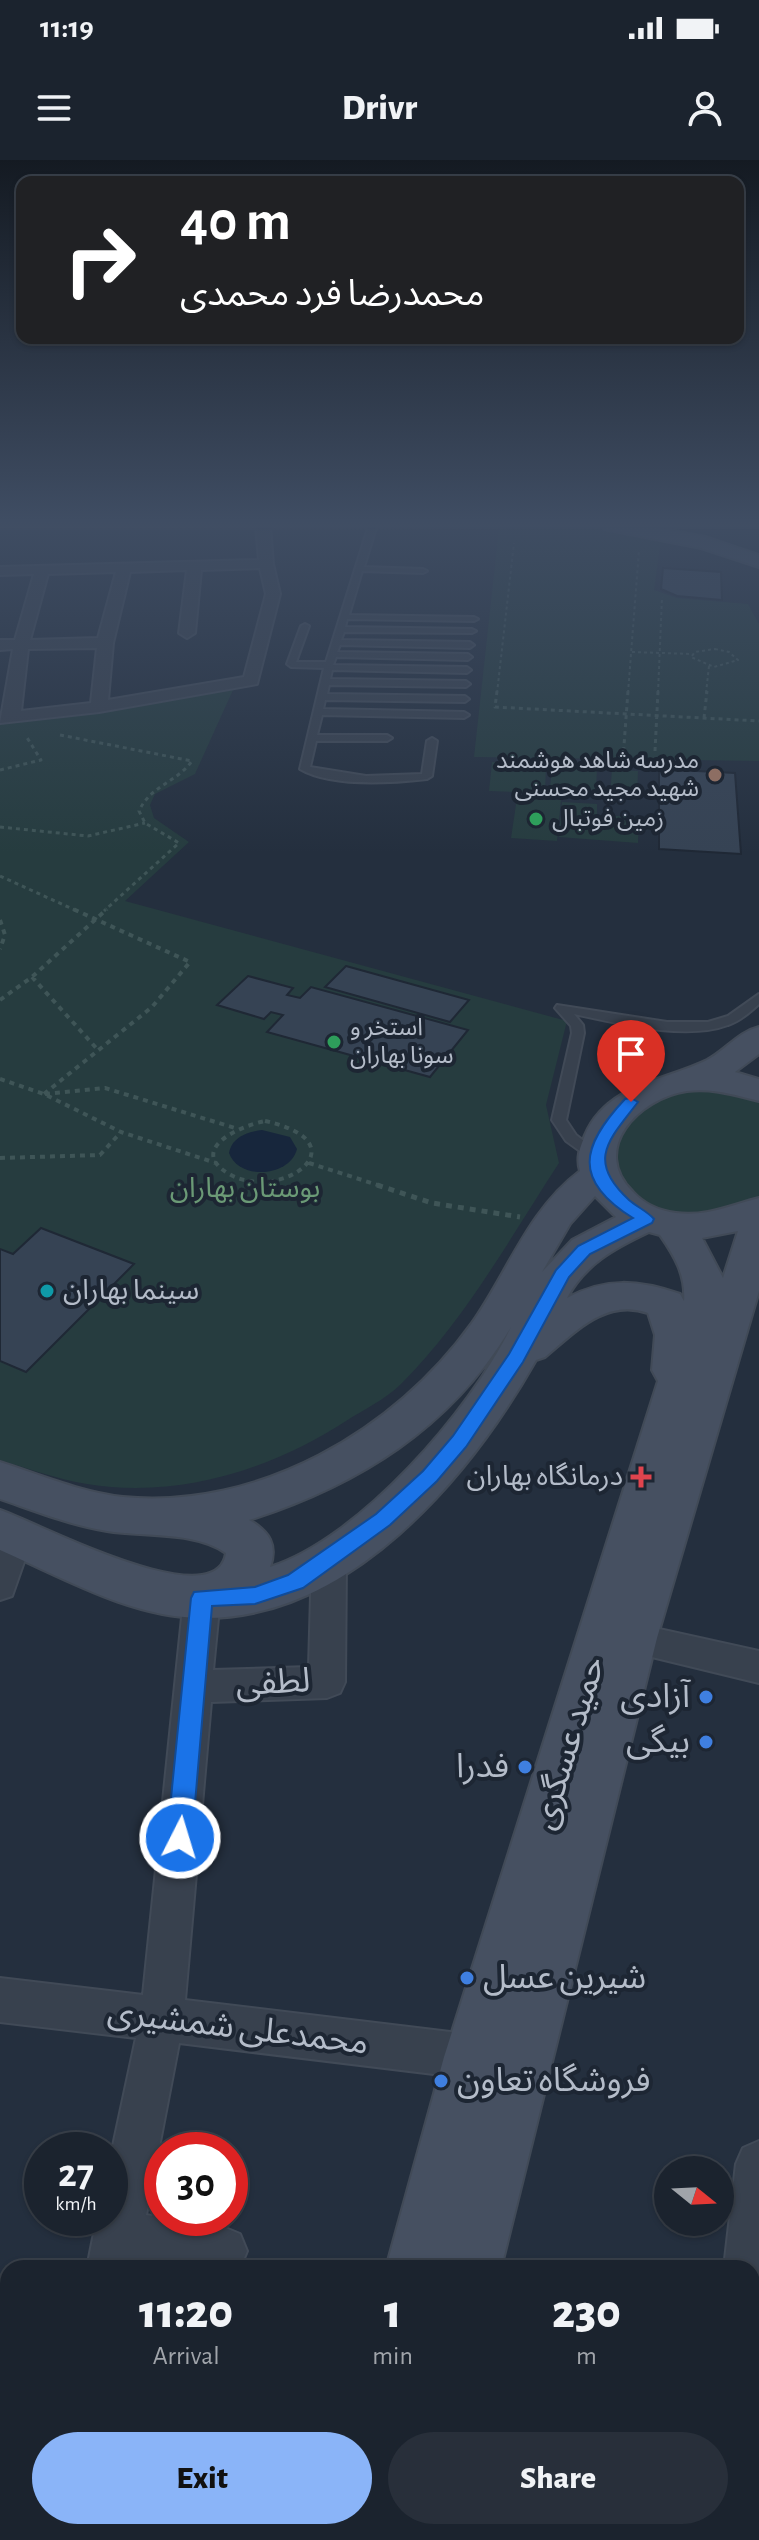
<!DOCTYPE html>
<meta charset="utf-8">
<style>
body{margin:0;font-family:"Alegreya Sans","Noto Sans Arabic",sans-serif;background:#282f3a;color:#f1f3f6;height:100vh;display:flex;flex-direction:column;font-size:30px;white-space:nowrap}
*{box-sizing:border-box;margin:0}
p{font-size:26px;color:#a0a4aa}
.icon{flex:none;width:44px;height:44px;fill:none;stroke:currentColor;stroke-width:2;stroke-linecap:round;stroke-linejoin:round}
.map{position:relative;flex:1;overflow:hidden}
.panel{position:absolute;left:0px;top:2100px;width:760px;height:280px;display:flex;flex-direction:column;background:#1b232e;border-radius:24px 24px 0 0;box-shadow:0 2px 6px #0004,0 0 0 2px #39404a}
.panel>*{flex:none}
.guide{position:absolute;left:16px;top:16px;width:728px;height:168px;border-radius:16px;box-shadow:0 2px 6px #0004,0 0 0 2px #39404a;background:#202124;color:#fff;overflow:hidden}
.needle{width:52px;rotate:108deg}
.buttons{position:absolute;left:654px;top:1996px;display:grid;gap:16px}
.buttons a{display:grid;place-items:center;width:80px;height:80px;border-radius:50%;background:#1b232e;box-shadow:0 2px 6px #0004,0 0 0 2px #39404a;font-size:40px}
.speed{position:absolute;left:24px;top:1972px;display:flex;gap:16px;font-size:40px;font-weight:700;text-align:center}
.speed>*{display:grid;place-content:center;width:104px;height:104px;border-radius:50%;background:#1b232e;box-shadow:0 2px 6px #0004,0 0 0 2px #39404a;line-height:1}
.speed small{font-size:20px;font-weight:400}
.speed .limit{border:12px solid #d22;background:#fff;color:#111}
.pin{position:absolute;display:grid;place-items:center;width:68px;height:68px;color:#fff;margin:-82px -34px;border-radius:50% 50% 50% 0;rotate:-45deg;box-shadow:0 0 8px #0007}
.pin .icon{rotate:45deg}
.me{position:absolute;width:88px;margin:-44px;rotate:5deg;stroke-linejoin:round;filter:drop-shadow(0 0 6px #0008)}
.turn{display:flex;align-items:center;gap:28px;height:168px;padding:0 32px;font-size:36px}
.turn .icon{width:104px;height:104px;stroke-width:2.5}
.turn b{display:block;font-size:56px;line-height:68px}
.eta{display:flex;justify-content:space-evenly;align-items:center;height:136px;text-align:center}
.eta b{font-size:48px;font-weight:800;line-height:56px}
.action{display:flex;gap:16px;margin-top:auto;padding:16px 32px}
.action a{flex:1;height:92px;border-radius:48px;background:#8ab4f8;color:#111;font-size:32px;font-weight:800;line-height:92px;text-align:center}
.action a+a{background:#282f3a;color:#f1f3f6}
.status{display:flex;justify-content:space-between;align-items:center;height:56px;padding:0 40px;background:#1b232e;direction:ltr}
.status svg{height:22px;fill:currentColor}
header{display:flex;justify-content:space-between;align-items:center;height:104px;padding:0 32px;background:#1b232e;font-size:36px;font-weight:800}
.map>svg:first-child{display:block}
.green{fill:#263c3f}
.water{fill:#17263c}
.building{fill:#364354;stroke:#1f2835;stroke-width:2}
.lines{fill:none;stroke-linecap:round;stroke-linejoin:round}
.service-casing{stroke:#414a57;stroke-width:4}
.minor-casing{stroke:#414a57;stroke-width:4}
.secondary-casing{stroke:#414a57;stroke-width:4}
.trunk-casing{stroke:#434c59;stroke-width:4}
.path-far3{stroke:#3f5557;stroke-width:2;stroke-dasharray:3 3;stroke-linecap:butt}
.path-far2{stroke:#3f5557;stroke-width:3;stroke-dasharray:4 4;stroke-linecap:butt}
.path-far1{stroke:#3f5557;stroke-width:4;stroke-dasharray:5 5;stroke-linecap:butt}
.path{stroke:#3f5557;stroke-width:5;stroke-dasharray:6 6;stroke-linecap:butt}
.service{fill:#38414e;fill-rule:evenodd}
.minor{fill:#38414e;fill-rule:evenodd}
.secondary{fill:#465061;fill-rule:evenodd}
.trunk{fill:#656462;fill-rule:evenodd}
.route{fill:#1a73e8;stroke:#114b97;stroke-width:2}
.education-dot{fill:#8d6e63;stroke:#1d2633;stroke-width:3}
.leisure-dot{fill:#2e9e5b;stroke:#1d2633;stroke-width:3}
.culture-dot{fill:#0f9aa8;stroke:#1d2633;stroke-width:3}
.health-dot{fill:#e0444e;stroke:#1d2633;stroke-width:3}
.shop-dot{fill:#3f7fe0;stroke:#1d2633;stroke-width:3}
.labels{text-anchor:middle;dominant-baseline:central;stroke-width:8;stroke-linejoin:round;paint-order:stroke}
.far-poi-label{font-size:24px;fill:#b4bcc9;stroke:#1d2633;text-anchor:start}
.park-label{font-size:28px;fill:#6b9a76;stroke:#1d2633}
.poi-label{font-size:28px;fill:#b4bcc9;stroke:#1d2633;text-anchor:start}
.near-street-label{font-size:34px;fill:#b4bcc9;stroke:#1d2633}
.near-poi-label{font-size:34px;fill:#b4bcc9;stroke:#1d2633;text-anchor:end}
</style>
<div class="status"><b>11:19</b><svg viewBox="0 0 49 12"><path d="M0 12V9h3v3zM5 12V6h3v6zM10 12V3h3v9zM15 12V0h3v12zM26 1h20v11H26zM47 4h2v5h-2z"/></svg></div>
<header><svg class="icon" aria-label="menu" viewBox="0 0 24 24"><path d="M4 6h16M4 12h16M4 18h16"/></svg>Drivr<svg class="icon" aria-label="person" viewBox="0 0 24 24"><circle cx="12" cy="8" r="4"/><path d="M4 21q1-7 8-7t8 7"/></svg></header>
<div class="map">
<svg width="759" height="2380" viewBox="0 0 759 2380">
<rect width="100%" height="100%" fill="#242f3e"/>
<path class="green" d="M499,368h109l53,11 -7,51 23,8 71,6 11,20v137l-285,-4z
M233,530l-38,84 -40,20 -5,11 4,13 35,24 -64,59 442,120 -21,84 13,58c-49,75 -94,157 -158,221 -15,15 -38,26 -55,37 -75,49 -169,78 -259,63 -30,-5 -58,-15 -87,-24v-740z
M492,602l54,2 -1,29 -56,-2z
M552,607l45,2 -1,21 -46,-2z
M612,609l26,2 -1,27 -27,-1z
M517,638l44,2 -4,41 -46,-3z
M562,642l35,2v11l42,2 -1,26 -79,-6z
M709,930l23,2 27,11v93c-13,10 -30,12 -46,16 -7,2 -16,6 -23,6 -24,1 -67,-23 -74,-47 -8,-31 24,-65 51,-75 13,-5 28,-5 42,-6z"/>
<path class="water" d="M262,970l28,7 7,12c-7,28 -58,32 -68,4 3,-16 18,-21 33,-23z"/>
<path class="building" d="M663,408l58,4 1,28 -45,-4 -16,-7z
M659,609l76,4 6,81 -82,-5z
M346,806l123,34 -19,22 -125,-35z
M248,816l45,12 -6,7 13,3 11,-11 157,43 -38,47 -163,-45 16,-17 -12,-3 -7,7 -47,-14z
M41,1068l93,36 -108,108 -26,-11v-112l13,5z"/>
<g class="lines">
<defs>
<path id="service" d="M372,366l4,2 -12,39 59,2 4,2 -4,2 -61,-2 -13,44 125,2 4,2 -4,2 -127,-2 -2,8 127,2 4,2 -4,2 -128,-1 -3,8 129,2 4,3 -4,3 -130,-3 -3,7 131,2 4,3 -4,3 -132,-3 -3,8 134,2 4,3 -4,3 -135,-3 -2,9 136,2 4,3 -4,3 -137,-2 -2,9 138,2 4,3 -4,3 -140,-2 -2,9 141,3 5,3 -5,3 -142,-3 -5,20h70l5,3 -5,3h-71l-6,26 56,9 56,-2 5,-33 5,-3 5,3 -5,35 -5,3c-35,4 -96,8 -127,-10l24,-101 -33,-1 -4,-3 14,-38 4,-2 4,2 -13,36h30l42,-134z
M759,834v10c-9,8 -19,17 -31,21 -42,16 -111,-2 -154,-11l9,11 1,8 -18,87 10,15 27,21 -7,4 -5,-1 -25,-18 -14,-21 20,-87 -1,-7 -16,-18 2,-3 110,17h41l20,-6z"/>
<path id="minor" d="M263,362l7,4 3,38 7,30 -23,90 -158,28 -99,11 13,-74 -13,1v-10h15l19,-66 -34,1v-8l259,-7 -3,-34zM260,408l6,26 -22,83 -136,23 5,-57 17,-71 57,-2 -8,63 8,5 8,-5 6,-63zM116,412l-18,66 -68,2 18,-66zM97,488l-6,55 -70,8 7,-62z
M16,1363l12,3 5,10 -21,60 -12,4v-66l4,-8z
M329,1386l12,4 5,10 -1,122 -5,11 -13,5 -116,4 -26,298 290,35 16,6 6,16 -6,16 -16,6 -296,-36 -33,172 77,12 17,7 7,17 -7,17h-63l-40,-6 -2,6h-48l10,-50h13v-58l26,-122 -136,-16v-44l143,17 41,-397 6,-10 12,-4 12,4 6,10 -7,72 96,-3 3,-107 5,-10z
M632,1463l127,28v32l-140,-34 -5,-11 5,-11z
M759,1981v147l-7,3v-23h-28l12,-104 7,-16z
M30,2372h54l-2,8h-54z
M694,2372h54l-1,8h-54z"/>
<path id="secondary" d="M611,359l94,18 54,18v12l-58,-19 -97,-19 -2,-4 2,-4z
M759,867v27l-24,18 24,7v22c-25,-6 -45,-13 -72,-10 -48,7 -98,58 -54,101 11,12 27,19 43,21 30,4 55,-8 83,-15v93l-102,347 -156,630h-115l58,-211 214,-676 -6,-11 3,-35 -7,-22c-42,-15 -73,19 -103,44l-9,3c-67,118 -187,261 -336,258 -70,-1 -138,-41 -200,-68v-40c34,11 217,109 226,43 -31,-22 -83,-16 -119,-22 -37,-6 -72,-20 -107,-32v-37c41,13 80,30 123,35 135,13 272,-66 349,-174 36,-51 56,-113 108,-152 -4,-14 0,-23 5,-36 22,-51 79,-54 122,-75 19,-10 31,-28 52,-33zM595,1036l21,21 -44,23 -30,32 28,-48zM738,1071l-15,47 -21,-40zM649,1072l11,3c14,20 26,40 24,66l-4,-7c-41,-14 -74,-17 -113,4 18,-34 48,-50 82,-66zM511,1167c-40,83 -152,212 -241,240 8,-22 -1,-36 -21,-47 109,-35 202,-92 262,-193z
M313,2372h127l-2,8h-127z"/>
<path id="trunk" d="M0,359h759v8l-759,1z"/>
</defs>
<use href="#service" class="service-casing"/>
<use href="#minor" class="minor-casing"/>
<use href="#secondary" class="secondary-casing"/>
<use href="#trunk" class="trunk-casing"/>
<path class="path-far3" d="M715,489l14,3 9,8 -24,7 -23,-10 4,-5z
M632,492l60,2
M497,533l17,-150
M628,533l11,-143
M658,533l4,-96
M706,533l3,-27"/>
<path class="path-far2" d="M497,531l-2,16 264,14
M704,558l3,-27
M60,575l132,26c-16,22 -41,24 -53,50l6,12 34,20 -75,68
M655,591l3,-60
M623,599l5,-68
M0,610l41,-10 -15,-24
M0,667l88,9 57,-13
M0,716l77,35"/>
<path class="path-far1" d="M0,760l5,15 -5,14
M32,817l66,73
M0,840l32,-23 75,-68
M0,919l44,15 77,38 95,31
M44,934l108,-87 38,-45 -117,-53
M45,934l60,-6 130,40
M265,961c99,22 17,81 -34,54 -46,-25 9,-49 34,-54z
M0,998l100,-3 21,-23
M309,1003l75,24"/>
<path class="path" d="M377,1025l55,18 88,14"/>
<use href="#service" class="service"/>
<use href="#minor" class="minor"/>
<use href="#secondary" class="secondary"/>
<use href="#trunk" class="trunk"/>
</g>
<linearGradient id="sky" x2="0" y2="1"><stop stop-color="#141a22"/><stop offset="0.52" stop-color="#3f4d63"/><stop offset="1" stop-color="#3f4d63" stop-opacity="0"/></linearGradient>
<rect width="759" height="693" fill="url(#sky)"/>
<path class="route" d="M631,938l7,4c-28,37 -53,58 -9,98 8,7 18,11 25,19l-2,4 -62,31 -21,23 -46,85 -57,85 -29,34 -47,44 -87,63 -48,16 -43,2 -20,232 -4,8 -8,3 -9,-3 -4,-8 24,-240 3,-6 61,-5 33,-12 88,-61 47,-43 30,-35 56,-82 47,-84 22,-24 55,-28c-61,-38 -52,-72 -8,-119z"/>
<circle class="education-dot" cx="715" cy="615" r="8"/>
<g class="leisure-dot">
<circle cx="536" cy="659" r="8"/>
<circle cx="334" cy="882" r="8"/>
</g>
<circle class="culture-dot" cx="47" cy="1131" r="8"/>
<path class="health-dot" d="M637 1305h8v8h8v8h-8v8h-8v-8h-8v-8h8z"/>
<g class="shop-dot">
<circle cx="706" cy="1537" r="8"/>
<circle cx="706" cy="1582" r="8"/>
<circle cx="525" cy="1607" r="8"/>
<circle cx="467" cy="1818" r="8"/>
<circle cx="441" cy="1921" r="8"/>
</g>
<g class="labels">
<g class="far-poi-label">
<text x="699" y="601" text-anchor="end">مدرسه شاهد هوشمند<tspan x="699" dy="28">شهید مجید محسنی</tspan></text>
<text x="552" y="659">زمین فوتبال</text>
<text x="350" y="868">استخر و<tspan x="350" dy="28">سونا بهاران</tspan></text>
</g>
<g class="park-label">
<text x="245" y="1029">بوستان بهاران</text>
</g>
<g class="poi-label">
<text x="63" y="1131">سینما بهاران</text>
<text x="623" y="1317" text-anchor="end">درمانگاه بهاران</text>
</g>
<g class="near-street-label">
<text transform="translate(273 1523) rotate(-3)">لطفی</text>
<text transform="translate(569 1583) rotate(-73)">حمید عسگری</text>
<text transform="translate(238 1868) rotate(7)">محمدعلی شمشیری</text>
</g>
<g class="near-poi-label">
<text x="690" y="1537">آزادی</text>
<text x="690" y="1582">بیگی</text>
<text x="509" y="1607">فدرا</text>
<text x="483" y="1818" text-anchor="start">شیرین عسل</text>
<text x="457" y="1921" text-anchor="start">فروشگاه تعاون</text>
</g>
</g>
</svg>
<div class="buttons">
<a><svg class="needle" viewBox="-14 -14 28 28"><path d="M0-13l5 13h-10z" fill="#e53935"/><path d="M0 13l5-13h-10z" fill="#a0a4aa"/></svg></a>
</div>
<div class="speed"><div>27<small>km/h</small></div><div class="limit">30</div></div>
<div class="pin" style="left:631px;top:942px;background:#d93025"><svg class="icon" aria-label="arrive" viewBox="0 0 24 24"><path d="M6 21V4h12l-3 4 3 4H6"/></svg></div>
<svg class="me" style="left:180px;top:1678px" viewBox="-20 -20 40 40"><circle r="17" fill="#1a73e8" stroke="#fff" stroke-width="3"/><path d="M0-11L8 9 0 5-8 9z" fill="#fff"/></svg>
<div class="guide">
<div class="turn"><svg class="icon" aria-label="right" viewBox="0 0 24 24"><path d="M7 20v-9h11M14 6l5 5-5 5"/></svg><div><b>40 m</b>محمدرضا فرد محمدی</div></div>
</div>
<section class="panel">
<div class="eta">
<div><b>11:20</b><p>Arrival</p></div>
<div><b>1</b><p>min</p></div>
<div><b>230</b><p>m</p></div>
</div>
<div class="action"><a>Exit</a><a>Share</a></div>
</section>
</div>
